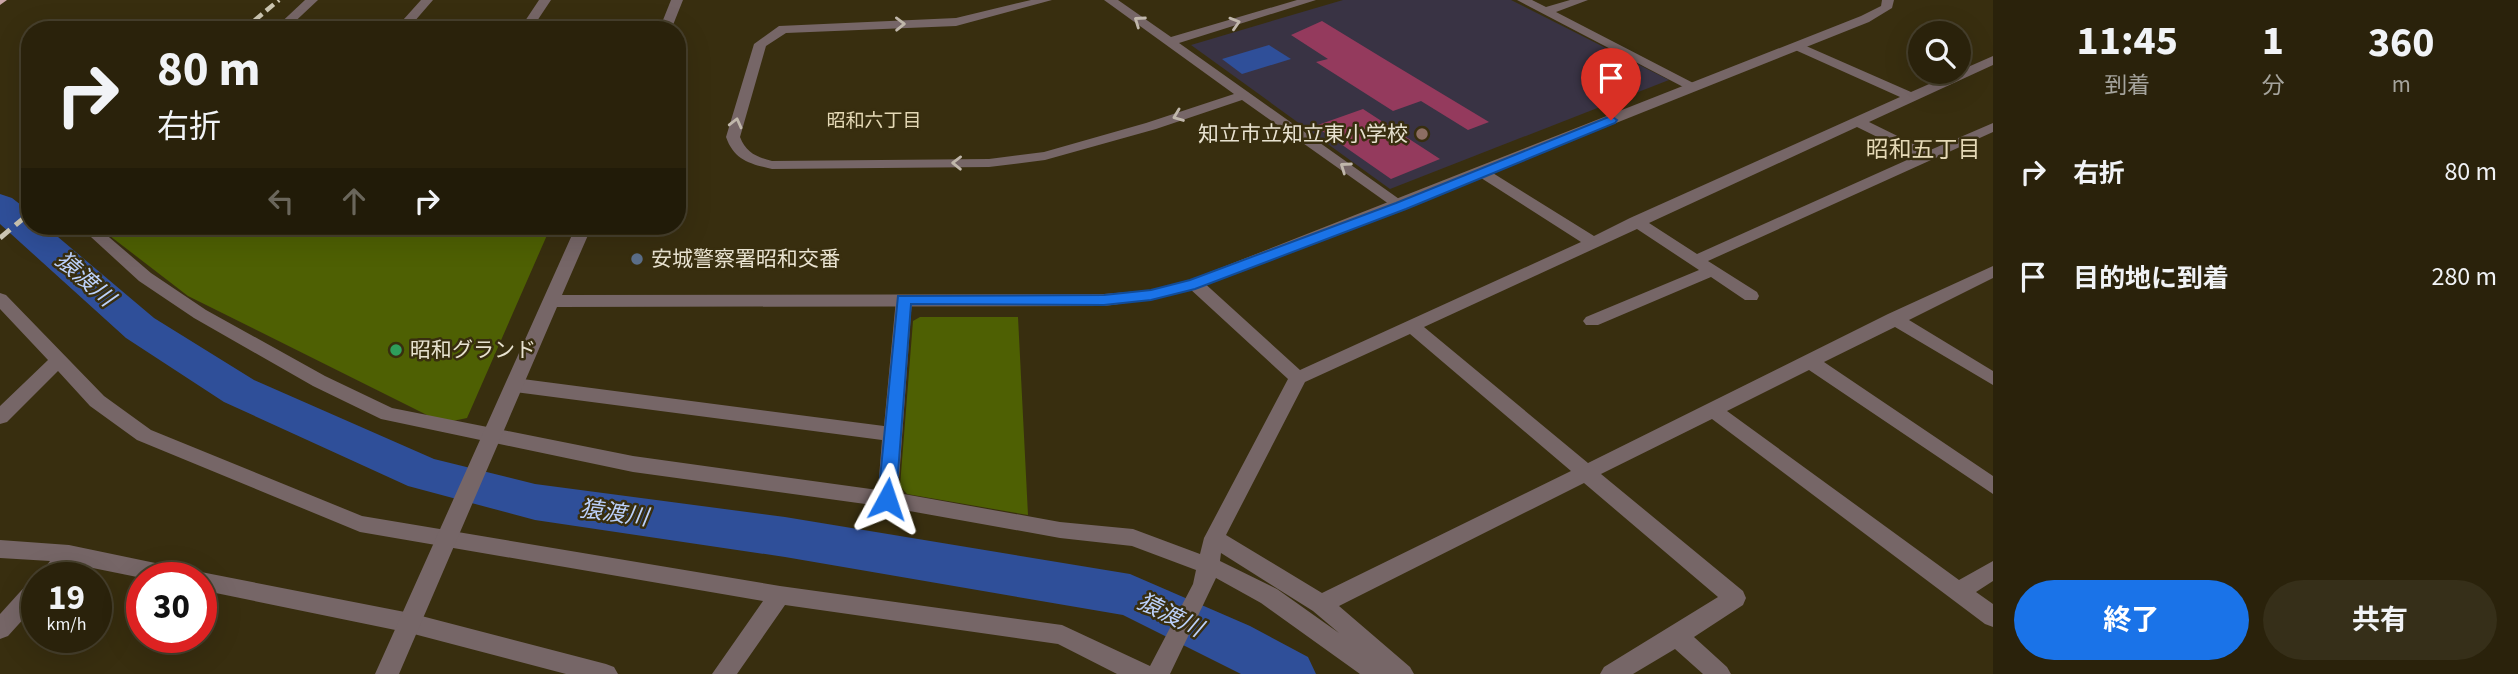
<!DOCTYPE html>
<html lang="ja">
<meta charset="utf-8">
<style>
body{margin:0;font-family:"Source Sans 3","Noto Sans JP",sans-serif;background:#362f19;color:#f1f3f6;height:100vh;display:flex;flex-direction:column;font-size:26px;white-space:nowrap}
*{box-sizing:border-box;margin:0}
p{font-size:23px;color:#a5a49d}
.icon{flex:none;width:38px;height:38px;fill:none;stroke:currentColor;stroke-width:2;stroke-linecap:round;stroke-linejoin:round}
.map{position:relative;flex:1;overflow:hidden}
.panel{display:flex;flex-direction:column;background:#2a220b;width:525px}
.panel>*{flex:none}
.hud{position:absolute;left:21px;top:21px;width:665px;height:214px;border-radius:28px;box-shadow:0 7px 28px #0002,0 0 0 2px #463f2c;background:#2a220b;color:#f1f3f6;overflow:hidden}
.fabs{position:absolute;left:1908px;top:21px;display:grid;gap:14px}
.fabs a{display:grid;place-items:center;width:63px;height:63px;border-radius:50%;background:#2a220b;box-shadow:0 7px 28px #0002,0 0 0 2px #463f2c;font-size:35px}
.speed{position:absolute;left:21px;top:562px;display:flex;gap:14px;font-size:35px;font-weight:700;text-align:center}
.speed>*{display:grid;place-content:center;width:91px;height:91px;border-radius:50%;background:#2a220b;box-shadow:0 7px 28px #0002,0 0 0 2px #463f2c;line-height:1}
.speed small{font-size:18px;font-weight:400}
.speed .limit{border:10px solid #d22;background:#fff;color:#111}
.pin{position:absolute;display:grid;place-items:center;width:60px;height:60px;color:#fff;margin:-72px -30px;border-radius:50% 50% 50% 0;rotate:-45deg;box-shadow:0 0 7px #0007}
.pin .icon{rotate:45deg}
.me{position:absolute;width:77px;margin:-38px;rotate:5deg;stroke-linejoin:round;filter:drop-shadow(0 0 5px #0008)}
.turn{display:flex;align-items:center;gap:24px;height:147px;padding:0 21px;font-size:32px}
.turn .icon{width:91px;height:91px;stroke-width:2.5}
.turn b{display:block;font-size:49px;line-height:60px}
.lanes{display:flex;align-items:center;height:66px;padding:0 21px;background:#0003;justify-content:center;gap:35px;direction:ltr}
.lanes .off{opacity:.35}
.eta{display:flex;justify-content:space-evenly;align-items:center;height:119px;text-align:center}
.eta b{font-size:42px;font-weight:700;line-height:49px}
.primary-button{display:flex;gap:14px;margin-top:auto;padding:14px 21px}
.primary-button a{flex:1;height:80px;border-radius:42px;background:#1a73e8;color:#fff;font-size:28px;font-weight:700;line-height:80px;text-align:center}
.primary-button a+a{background:#362f19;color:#f1f3f6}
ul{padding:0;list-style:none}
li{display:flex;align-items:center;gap:21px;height:105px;padding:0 21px}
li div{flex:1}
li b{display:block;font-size:26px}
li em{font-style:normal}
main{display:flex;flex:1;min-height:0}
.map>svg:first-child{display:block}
.education{fill:#393344}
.green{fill:#4e6003}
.water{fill:#2f4f99}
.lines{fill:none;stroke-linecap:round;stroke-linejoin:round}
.river{fill:#2f4f99;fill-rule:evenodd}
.building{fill:#943a5d}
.minor{fill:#766667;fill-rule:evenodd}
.tertiary{fill:#766667;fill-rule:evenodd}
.trunk{fill:#cba6a8;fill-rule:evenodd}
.rail-far1{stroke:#ccc6b2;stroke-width:4.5;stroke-dasharray:10 5;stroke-linecap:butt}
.rail{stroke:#ccc6b2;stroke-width:5;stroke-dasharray:13 7;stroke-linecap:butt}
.oneway{stroke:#c0b7ab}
.route{fill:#1a73e8;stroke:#114b97;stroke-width:2}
.education-dot{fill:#8d6e63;stroke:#382e0f;stroke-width:2.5}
.service-dot{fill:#5c6f8a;stroke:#382e0f;stroke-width:2.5}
.leisure-dot{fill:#2e9e5b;stroke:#382e0f;stroke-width:2.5}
.labels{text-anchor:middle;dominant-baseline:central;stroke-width:5;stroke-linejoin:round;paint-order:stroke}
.far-neighbourhood-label{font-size:19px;fill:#e5d9b6;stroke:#382e0f}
.poi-label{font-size:21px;fill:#e8e2d0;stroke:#382e0f;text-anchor:start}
.neighbourhood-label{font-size:23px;fill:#e5d9b6;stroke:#382e0f}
.water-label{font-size:23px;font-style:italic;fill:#bcd1fb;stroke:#382e0f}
</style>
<main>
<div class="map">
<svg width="1993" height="674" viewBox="0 0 1993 674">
<rect width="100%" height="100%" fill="#382e0f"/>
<path class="education" d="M1343,0h168l158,80 -279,109 -199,-144z"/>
<path class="green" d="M97,226h454l-84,192 -24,5 -255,-127z
M920,317h98l10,198 -121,-21 -7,-8 13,-165z"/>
<path class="water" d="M1269,45l22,14 -49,15 -20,-15z"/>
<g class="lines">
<path class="river" d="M0,194l12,4 18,14v14h15l109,92 100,62 180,79 101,25 250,33 345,57 120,52 58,31 8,17h-75l-118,-59 -338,-58 -250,-37 -127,-34 -184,-84 -98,-64 -126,-114z"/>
</g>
<path class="building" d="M1322,21l59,36 108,65 -21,8 -47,-29 -28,10 -77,-49 12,-3 -37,-24z
M1363,109l77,50 -49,20 -76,-53z"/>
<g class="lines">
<path class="minor" d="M305,0h13l-32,30h-13z
M421,0h12l-26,30h-13z
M539,0h12l-20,30h-12z
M1031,0h21l-96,26 -170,7 -20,13 -26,91c6,16 17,20 32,24l217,-2 55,-7 102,-29 88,-29 -130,-94h14l53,37 126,-37h19l-137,43 230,163 -3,3h-10l-154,-109 -86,29 -111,31 -56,7 -217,2c-22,-5 -38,-9 -46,-32l28,-93 25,-18 177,-8z
M1517,0h15l14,7 24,-7h18l-32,12 145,75 -7,4 -5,-1z
M1797,42l114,50 82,-36v9l-124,57 59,29 65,-28v9l-285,129 49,31 2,4 -2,4h-12l-34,-23 -113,48h-12l-3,-4 3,-4 113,-47 -62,-41 -213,98 164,136 300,-149 105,-48v12l-84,42 84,51v14l-98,-58 -71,35 169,114v18l-184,-124 -82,41 232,169 34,-19v20l-17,11 17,12v23l-8,-3 -273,-205 -111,55 142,117 3,7 -3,7 -49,32 33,30 4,7h-28l-28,-25 -42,25h-33l4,-7 114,-70 -134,-114 -245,123 71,61 4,7h-54l-99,-71 -45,-25 -46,96h-53l-59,-30 -273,-39 -48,69h-25l51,-73 -403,-69 -223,-92 -47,-34 -32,-35 -51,51 -7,2v-18l48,-46 -48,-51v-16l6,2 98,101 47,34 211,86 418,70 282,39 88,41 43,-82 3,-14 -64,-24 -72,-8 -173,-31 -254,-35 -252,-53 -68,-33 -119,-68 -55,-37 -60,-55h17l55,47 55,37 119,66 67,32 241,48 245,34 4,-50 -367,-48 -6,-2 -3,-5 3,-5 6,-2 369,48 12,-127 2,-4h12l2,4 -14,194 162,29 73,7 67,25 4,-16 84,-159 -99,-91 -2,-4 2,-4h12l99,90 281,-128 -103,-66v-6h10l106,66 36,-18 270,-121 -107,-48 -2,-3zM1857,127l59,29 -219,98 -48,-31zM1410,334l161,137 -249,122 -96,-58 79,-153zM1221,553l92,58 26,22 -62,-44 -57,-28z
M0,540l69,5 115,24 9,6 8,-3 209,41 196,51 8,3 4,7h-52l-156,-41 -209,-43v-12h-59l-69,-14 -11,14h-25l13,-17 -50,-3z
M37,580v24l-29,32 -8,3v-25l29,-32z"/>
<path class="tertiary" d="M671,0h12l-12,30h-12z
M1882,0h12l-2,8 -23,14 -584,233c-64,25 -113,43 -181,51l-547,1 -158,367h-24l201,-448h16l-30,69 542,-1 47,-4 39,-10 671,-264 20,-10z"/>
<path class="trunk" d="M0,0h7l-7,5z"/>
<path class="rail-far1" d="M243,30l36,-30"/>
<path class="rail" d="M0,238l30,-25"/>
</g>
<defs><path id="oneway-chevron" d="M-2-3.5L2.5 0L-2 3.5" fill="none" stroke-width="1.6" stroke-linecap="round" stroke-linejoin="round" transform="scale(1.75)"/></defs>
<g class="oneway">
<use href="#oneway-chevron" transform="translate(1139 21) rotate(-145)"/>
<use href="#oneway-chevron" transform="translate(1235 23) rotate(-17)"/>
<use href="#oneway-chevron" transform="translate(900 24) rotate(-1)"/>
<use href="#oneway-chevron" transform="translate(1178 116) rotate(159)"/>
<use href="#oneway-chevron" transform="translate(736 123) rotate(-76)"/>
<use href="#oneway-chevron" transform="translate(957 163) rotate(-179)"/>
<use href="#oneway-chevron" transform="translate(1345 167) rotate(-145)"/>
</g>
<path class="route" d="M1611,116l6,4 -2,3 -209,86 -211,80 -44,11 -47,5 -193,-1 -15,195 -9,7 -6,-2 -3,-5 20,-203 206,-1 47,-5 39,-10 206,-77z"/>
<circle class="education-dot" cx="1422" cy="134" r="7"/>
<circle class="service-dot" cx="637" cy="259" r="7"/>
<circle class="leisure-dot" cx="396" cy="350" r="7"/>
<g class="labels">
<g class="far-neighbourhood-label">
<text x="874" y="121">昭和六丁目</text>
</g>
<g class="poi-label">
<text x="1408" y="134" text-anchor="end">知立市立知立東小学校</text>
<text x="651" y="259">安城警察署昭和交番</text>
<text x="410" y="350">昭和グランド</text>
</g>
<g class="neighbourhood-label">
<text x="1923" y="149">昭和五丁目</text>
</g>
<g class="water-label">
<text transform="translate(85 279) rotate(41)">猿渡川</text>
<text transform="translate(614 513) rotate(8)">猿渡川</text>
<text transform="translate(1170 615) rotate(26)">猿渡川</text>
</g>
</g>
</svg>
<div class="fabs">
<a><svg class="icon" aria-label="search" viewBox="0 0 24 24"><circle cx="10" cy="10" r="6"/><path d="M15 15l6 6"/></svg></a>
</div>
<div class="speed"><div>19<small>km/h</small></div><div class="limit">30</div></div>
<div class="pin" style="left:1611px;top:120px;background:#d93025"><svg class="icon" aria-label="arrive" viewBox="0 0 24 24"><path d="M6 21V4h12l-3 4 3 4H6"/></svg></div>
<svg class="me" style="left:887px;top:499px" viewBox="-20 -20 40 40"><path d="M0-17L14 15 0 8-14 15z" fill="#1a73e8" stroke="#fff" stroke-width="4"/></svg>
<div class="hud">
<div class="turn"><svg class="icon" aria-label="right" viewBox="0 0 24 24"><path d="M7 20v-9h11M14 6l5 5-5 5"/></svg><div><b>80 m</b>右折</div></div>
<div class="lanes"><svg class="icon off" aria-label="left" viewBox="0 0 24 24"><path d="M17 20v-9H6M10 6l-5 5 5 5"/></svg><svg class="icon off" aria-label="ahead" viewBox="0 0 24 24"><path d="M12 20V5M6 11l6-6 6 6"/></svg><svg class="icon" aria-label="right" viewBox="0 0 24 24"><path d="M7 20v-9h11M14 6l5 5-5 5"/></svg></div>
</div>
</div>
<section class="panel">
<div class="eta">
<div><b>11:45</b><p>到着</p></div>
<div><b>1</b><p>分</p></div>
<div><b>360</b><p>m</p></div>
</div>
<ul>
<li><svg class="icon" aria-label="right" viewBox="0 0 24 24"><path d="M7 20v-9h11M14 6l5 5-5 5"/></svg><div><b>右折</b></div><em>80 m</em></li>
<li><svg class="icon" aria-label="arrive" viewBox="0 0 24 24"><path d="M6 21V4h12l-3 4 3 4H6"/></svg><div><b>目的地に到着</b></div><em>280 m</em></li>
</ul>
<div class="primary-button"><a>終了</a><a>共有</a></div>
</section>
</main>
